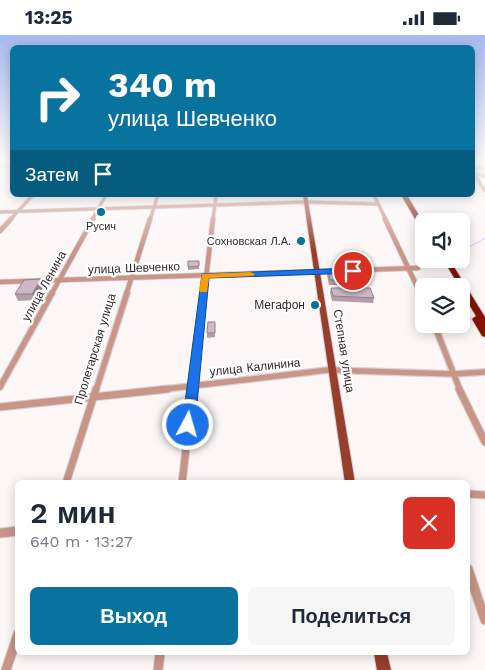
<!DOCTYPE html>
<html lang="ru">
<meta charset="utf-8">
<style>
body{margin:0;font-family:"Work Sans",sans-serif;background:#f6f6f7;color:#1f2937;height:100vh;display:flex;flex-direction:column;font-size:19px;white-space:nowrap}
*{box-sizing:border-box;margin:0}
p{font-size:16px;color:#747a83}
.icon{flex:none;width:28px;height:28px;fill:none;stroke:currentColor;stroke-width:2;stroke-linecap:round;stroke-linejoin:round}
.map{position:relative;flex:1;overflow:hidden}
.sheet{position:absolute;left:15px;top:445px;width:455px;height:175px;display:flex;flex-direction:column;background:#fff;border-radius:8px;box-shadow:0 2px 12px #0003}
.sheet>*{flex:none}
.banner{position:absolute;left:10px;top:10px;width:465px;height:152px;border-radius:8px;box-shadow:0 2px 12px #0003;background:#07739e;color:#fff;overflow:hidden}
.tools{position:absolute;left:415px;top:178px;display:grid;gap:10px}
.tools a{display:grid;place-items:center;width:55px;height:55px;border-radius:8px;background:#fff;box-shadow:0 2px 12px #0003;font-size:25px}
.pin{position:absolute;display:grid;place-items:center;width:42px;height:42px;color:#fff;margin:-21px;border:2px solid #fff;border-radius:50%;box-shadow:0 1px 5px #0007}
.me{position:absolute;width:55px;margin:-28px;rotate:6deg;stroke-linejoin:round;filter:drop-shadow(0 0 4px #0008)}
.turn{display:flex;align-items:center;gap:18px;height:105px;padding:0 15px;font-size:22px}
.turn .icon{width:65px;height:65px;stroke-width:2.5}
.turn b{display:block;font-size:35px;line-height:42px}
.then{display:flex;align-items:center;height:48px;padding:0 15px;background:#0003;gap:10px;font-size:19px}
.round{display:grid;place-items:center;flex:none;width:52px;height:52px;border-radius:8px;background:#f6f6f7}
.overview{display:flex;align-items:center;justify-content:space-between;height:85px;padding:0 15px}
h1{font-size:30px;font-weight:600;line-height:38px}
.action{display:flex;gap:10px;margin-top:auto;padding:10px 15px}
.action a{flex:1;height:58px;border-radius:8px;background:#07739e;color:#fff;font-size:20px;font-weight:600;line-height:58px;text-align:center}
.action a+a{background:#f6f6f7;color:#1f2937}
.status{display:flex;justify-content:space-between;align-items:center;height:35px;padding:0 25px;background:#fff;direction:ltr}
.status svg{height:14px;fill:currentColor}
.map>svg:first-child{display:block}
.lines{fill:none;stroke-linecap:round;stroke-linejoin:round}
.stream{stroke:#e5c0f9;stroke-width:1}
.minor-far4-casing{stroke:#d8d1d2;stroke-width:4.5}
.minor-far3-casing{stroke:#d8d1d2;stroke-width:6}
.minor-far2-casing{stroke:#d8d1d2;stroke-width:8}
.minor-far1-casing{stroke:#d8d1d2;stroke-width:9}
.minor-casing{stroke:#d8d1d2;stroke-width:11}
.major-casing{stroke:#d8d1d2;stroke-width:2}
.highway-casing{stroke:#d8d1d2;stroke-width:2}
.minor-far4{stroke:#c99589;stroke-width:3}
.minor-far3{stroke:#c99589;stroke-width:4.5}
.minor-far2{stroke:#c99589;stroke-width:5.5}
.minor-far1{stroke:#c99589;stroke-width:7}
.minor{stroke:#c99589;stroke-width:9}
.major{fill:#973e2c;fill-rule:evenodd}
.highway{fill:#831500;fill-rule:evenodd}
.wall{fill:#b29daa}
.shaded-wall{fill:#91808b}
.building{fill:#cfb7c6;stroke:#91808b}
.route{fill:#1a73e8;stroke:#114b97}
.slow{fill:#f59e0b}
.poi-dot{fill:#07739e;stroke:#fff;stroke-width:2}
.labels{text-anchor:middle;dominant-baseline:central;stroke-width:4.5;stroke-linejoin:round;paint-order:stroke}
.far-poi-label{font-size:11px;fill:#33282a;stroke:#fff}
.street-label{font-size:12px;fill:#33282a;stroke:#fff}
.poi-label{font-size:12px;fill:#33282a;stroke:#fff;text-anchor:end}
</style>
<div class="status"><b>13:25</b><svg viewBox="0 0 49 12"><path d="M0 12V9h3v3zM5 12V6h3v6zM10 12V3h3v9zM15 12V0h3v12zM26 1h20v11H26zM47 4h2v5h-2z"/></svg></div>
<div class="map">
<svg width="485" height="635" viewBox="0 0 485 635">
<rect width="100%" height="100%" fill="#fcf6f7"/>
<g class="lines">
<path class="stream" d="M461,217l24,-14"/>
<defs>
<path id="minor-far4" d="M0,131h12
M472,134l13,-1
M472,136l13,20
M474,138l11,3
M374,160l12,25
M0,177l306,-10 72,2
M10,185l23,-25
M92,185l14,-25
M150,185l8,-25
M213,185l3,-25"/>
<path id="minor-far3" d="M385,184l36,76
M0,196l11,-12
M0,247l418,-14
M51,260l42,-76
M126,260l24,-76
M204,260l9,-76"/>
<path id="minor-far2" d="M420,258l4,8
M434,289l26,66
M0,352l52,-94
M96,355l31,-97
M157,355l171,-20 126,4 31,-2
M193,355l11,-97"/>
<path id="minor-far1" d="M459,354l26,53
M0,372l168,-18
M66,448l30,-94
M182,448l11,-94
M468,459l17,1"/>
<path id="minor" d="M0,498l18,-2
M468,534l17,51
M6,635l12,-36
M158,635l2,-17"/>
<path id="major" d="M303,160h4l48,288h-10z
M374,618h13l4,17h-14z"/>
<path id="highway" d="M401,160h6l17,29v7l-3,-2z
M443,224h6l36,58v20l-3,-1 -10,-17 4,-3 -15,-25v-5h-2z"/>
</defs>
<use href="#minor-far4" class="minor-far4-casing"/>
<use href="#minor-far3" class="minor-far3-casing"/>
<use href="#minor-far2" class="minor-far2-casing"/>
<use href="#minor-far1" class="minor-far1-casing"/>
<use href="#minor" class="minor-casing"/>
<use href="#major" class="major-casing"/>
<use href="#highway" class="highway-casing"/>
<use href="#minor-far4" class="minor-far4"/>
<use href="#minor-far3" class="minor-far3"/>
<use href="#minor-far2" class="minor-far2"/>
<use href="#minor-far1" class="minor-far1"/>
<use href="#minor" class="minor"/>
<use href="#major" class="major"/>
<use href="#highway" class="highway"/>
</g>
<path class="wall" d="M199,229v5l-11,1v-3z
M328,236l10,9 -1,5h-8l-2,-10z
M41,244l3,7 -9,14 -17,1 -3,-7z
M331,253l43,10 -1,5 -41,-2 -2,-9z
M215,287v15l-8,1v-5z"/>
<path class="shaded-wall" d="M41,244l3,7 -9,14 -3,-6z"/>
<path class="building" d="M188,226h11v5l-11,1z
M328,236h7l3,9h-8z
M41,244l-9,15h-17l9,-14z
M331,253h39l4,10 -41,-2z
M208,287h7v11h-8z"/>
<linearGradient id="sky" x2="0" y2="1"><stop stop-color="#a7b9ef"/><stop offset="0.59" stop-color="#fefbfb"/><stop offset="1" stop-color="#fefbfb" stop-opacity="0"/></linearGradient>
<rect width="485" height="215" fill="url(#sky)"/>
<path class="route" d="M353,233l5,3 -2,2 -147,5 -14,147 -2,4 -5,1 -4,-1 -2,-4 20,-151z"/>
<path class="slow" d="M250,237l5,2 -2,2 -44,2 -2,14h-7l-1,-2 3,-16z"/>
<g class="poi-dot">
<circle cx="101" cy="177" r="5"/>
<circle cx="301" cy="206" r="5"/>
<circle cx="315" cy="270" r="5"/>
</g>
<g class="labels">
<g class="far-poi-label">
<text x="101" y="191">Русич</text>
<text x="291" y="206" text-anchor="end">Сохновская Л.А.</text>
</g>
<g class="street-label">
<text transform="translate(134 233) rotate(-2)">улица Шевченко</text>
<text transform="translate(44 251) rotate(-61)">улица Ленина</text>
<text transform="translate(95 314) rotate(-73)">Пролетарская улица</text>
<text transform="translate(344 316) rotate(81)">Степная улица</text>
<text transform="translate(255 332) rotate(-6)">улица Калинина</text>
</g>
<g class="poi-label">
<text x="305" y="270">Мегафон</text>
</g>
</g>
</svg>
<div class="tools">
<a><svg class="icon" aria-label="sound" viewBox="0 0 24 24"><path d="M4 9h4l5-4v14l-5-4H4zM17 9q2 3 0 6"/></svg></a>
<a><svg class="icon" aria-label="layers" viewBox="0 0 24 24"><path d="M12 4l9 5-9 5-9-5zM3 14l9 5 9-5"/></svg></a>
</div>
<div class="pin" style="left:353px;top:236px;background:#d93025"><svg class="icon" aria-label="arrive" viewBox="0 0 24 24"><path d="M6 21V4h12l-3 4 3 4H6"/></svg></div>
<svg class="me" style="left:188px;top:390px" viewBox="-20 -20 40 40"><circle r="17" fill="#1a73e8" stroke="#fff" stroke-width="3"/><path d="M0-11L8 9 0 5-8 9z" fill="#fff"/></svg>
<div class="banner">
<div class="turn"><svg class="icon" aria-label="right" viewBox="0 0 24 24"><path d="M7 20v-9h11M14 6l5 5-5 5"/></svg><div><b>340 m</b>улица Шевченко</div></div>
<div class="then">Затем<svg class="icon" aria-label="arrive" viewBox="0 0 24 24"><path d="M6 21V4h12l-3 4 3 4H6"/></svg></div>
</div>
<section class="sheet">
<div class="overview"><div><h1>2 мин</h1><p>640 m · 13:27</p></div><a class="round" style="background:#d93025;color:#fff"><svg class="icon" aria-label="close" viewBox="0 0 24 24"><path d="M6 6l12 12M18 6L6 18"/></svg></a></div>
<div class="action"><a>Выход</a><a>Поделиться</a></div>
</section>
</div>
